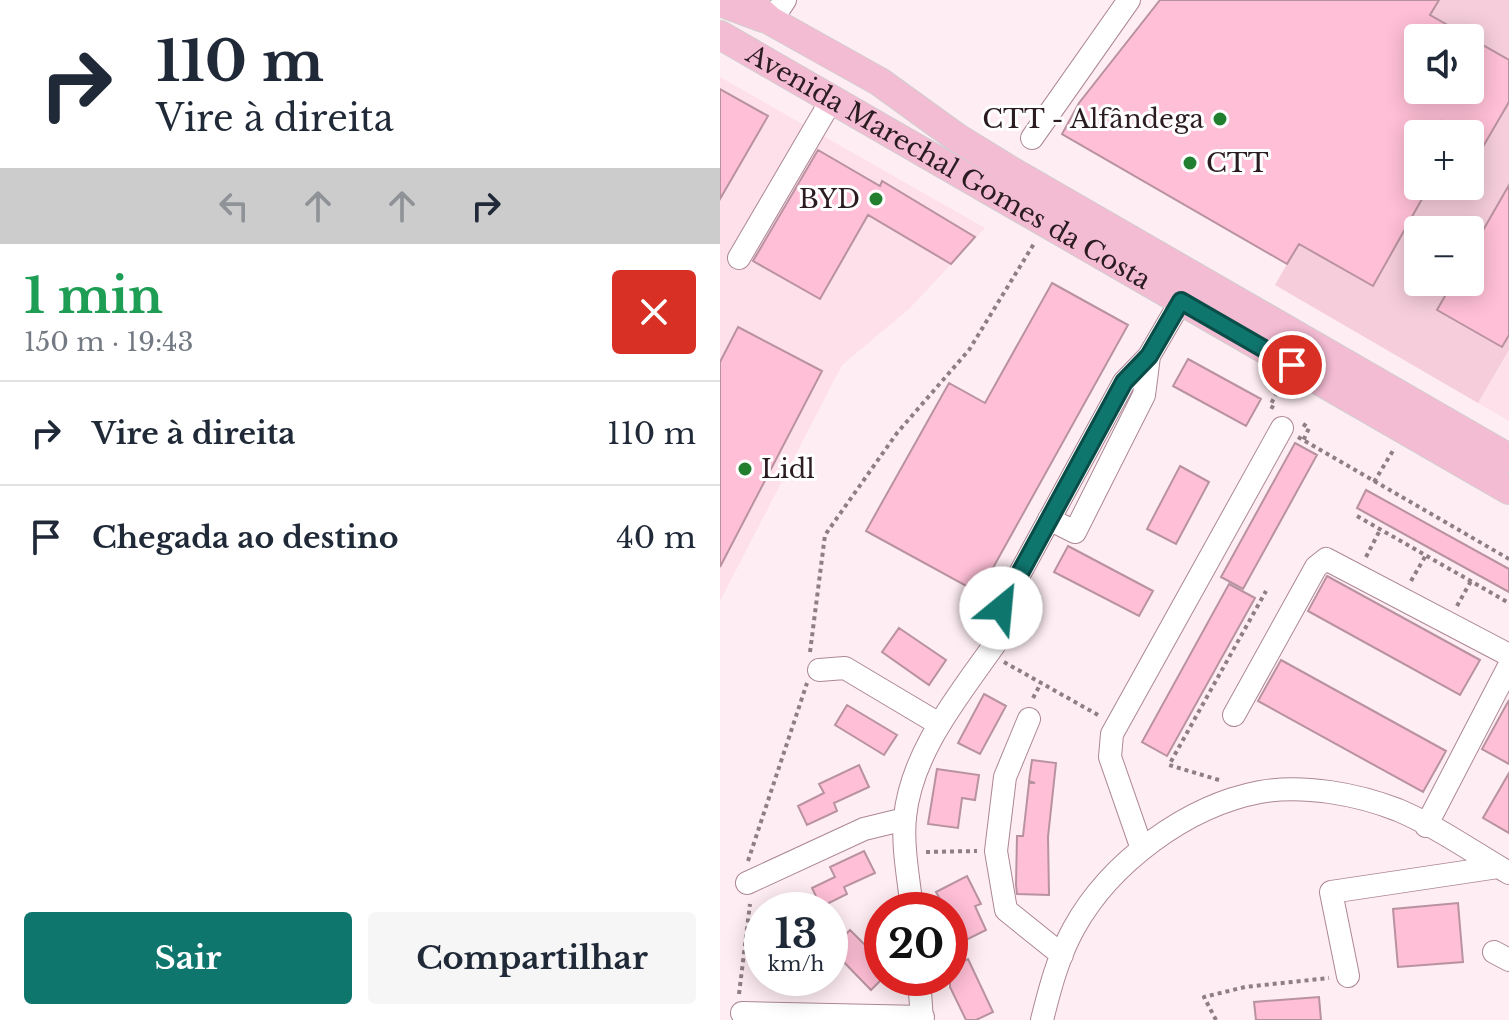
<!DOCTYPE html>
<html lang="pt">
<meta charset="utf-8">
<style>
body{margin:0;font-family:"Libre Baskerville",serif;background:#f6f6f7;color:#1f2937;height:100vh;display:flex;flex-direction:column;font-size:30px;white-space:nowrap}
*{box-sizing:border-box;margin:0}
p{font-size:26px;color:#747a83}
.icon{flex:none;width:44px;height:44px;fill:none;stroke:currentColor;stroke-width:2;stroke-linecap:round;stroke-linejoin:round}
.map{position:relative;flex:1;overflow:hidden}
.panel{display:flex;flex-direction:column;background:#fff;width:720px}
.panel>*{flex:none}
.hud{background:#fff;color:#1f2937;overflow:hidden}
.tools{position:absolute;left:684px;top:24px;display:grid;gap:16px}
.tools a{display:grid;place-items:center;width:80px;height:80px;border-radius:8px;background:#fff;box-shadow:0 4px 20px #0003;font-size:40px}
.speed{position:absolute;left:24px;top:892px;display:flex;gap:16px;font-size:40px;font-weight:700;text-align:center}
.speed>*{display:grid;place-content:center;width:104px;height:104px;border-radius:50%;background:#fff;box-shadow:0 4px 20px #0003;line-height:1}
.speed small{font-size:20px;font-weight:400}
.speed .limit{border:12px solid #d22;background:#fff;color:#111}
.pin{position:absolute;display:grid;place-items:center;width:68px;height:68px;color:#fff;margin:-34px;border:4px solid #fff;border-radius:50%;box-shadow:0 2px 8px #0007}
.me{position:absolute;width:88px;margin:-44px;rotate:28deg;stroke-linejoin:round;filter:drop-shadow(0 0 6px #0008)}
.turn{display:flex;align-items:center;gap:28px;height:168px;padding:0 24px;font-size:36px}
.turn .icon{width:104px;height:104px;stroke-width:2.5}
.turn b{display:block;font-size:56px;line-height:68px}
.lanes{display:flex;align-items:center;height:76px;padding:0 24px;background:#0003;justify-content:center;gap:40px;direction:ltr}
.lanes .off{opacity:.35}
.round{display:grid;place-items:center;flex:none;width:84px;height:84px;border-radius:8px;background:#f6f6f7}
.overview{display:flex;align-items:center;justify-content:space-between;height:136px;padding:0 24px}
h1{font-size:48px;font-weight:700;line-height:60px;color:#1e9e55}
.action{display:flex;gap:16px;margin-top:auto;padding:16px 24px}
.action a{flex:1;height:92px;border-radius:8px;background:#0f766e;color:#fff;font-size:32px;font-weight:700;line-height:92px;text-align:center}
.action a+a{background:#f6f6f7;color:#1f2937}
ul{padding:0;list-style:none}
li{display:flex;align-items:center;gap:24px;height:104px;padding:0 24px;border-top:2px solid #e0e1e3}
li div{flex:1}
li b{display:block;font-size:30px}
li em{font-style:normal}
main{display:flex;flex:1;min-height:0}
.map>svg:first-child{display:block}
.built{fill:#fee0ea}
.green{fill:#f6cddb;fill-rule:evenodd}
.building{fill:#ffbfd6;stroke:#b992a0;stroke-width:2;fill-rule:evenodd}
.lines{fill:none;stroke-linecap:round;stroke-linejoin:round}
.minor-casing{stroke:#ad8795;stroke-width:24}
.major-casing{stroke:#d0cdce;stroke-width:30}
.path{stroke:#8f7f84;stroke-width:4;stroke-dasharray:4 4;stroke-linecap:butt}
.minor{stroke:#fff;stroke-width:22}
.major{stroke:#f4bcd3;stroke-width:28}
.route-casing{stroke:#0a4d48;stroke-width:20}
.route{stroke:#0f766e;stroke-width:14}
.poi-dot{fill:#237f30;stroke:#fff;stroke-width:3}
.labels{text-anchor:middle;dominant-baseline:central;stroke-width:6;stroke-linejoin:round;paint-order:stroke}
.poi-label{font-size:26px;fill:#2b1c21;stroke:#fff;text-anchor:end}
.street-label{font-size:26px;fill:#2b1c21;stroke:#fff}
</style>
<main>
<section class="panel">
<div class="hud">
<div class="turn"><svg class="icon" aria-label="right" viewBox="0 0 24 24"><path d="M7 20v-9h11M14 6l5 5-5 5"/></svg><div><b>110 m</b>Vire à direita</div></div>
<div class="lanes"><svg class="icon off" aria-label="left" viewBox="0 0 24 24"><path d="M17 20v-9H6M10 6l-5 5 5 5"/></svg><svg class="icon off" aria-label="ahead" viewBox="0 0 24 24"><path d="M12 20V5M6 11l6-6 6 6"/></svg><svg class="icon off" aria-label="ahead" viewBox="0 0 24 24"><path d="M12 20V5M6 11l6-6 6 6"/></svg><svg class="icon" aria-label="right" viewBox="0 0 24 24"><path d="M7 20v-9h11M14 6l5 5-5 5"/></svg></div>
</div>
<div class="overview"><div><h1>1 min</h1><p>150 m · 19:43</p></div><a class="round" style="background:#d93025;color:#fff"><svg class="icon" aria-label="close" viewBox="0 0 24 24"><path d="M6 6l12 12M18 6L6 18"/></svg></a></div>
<ul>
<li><svg class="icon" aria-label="right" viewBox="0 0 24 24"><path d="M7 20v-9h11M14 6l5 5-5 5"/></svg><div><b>Vire à direita</b></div><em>110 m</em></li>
<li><svg class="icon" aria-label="arrive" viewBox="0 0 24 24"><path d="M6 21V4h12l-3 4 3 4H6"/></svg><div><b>Chegada ao destino</b></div><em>40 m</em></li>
</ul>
<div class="action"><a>Sair</a><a>Compartilhar</a></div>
</section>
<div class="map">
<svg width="789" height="1020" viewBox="0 0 789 1020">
<rect width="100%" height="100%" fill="#feedf2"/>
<path class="built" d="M0,77l265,151 -76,81 -67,56 -122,236z
M789,351v70l-31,-18z"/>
<path class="green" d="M719,0h70v350l-31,53 -203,-118zM698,38h52v52h-52zM698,134h52v52h-52zM698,230h52v52h-52z"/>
<path class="building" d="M440,0h279l-9,15 79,45v42l-25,43 -42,-24 -7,13h-17v29l-10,16 19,11 -54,96 -74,-42 -12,20 -225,-130 17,-31zM698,38h52v52h-52z
M0,89l48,27 -48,83z
M98,150l62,36 2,-5 93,56 -24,27 -83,-49 -48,84 -67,-38z
M789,185v150l-7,12 -65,-37 16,-28h17v-29z
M332,283l76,42 -149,268 -113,-62 83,-148 36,20z
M18,327l84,44 -102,196v-205z
M468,359l73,40 -15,27 -73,-40z
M575,443l22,12 -74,134 -22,-12z
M460,466l29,16 -33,62 -29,-15z
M646,490l143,79v23l-152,-84z
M348,546l85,45 -14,25 -85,-44z
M607,576l153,84 -20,35 -152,-84z
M509,584l26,14 -88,158 -25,-14z
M179,628l47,32 -17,25 -47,-33z
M561,660l165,91 -23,41 -165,-91z
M264,694l22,12 -26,48 -22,-11z
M789,700v64l-27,-15z
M127,705l50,30 -13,20 -49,-30z
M312,760l24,3 -8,74 1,58 -32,-1 -1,-9 1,-49h6l6,-53h6l-6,-2z
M139,765l10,22 -35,16 3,8 -30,14 -9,-19 26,-13 -5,-9z
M217,769l42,6 -4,25 -13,-2 -4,30 -30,-4z
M789,773v60l-26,-15z
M144,851l11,22 -31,14 3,7 -26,13 -9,-19 23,-11 -5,-10z
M247,876l14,28 -6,2 11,24 -24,12 -12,-23v-9h-4l-10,-18z
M738,903l5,59 -65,5 -5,-58z
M130,930l32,32v17l-11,11 -40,-41z
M248,959l25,53 -17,8h-10l-16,-33v-19z
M599,997l2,23h-65l-2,-18z"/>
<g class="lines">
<defs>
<path id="minor" d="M51,21l14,-21
M312,138l97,-138
M19,258l93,-159
M329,519l26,13 69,-137 5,-39
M281,608l123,-226 25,-26 32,-55
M99,670l26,-2 94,56
M514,715l82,-148 10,-8 183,96
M309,719l-24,58 -9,74 10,59 56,45
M706,826l83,-160
M422,849l-32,-92 2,-23 170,-306
M27,883l117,-54 41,-10
M192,910c-3,-30 -10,-63 -7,-93 7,-68 57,-125 94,-179
M774,952l15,8
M628,976l-17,-84 167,-25
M199,978l3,42
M22,1013l181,4
M322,1020c8,-32 16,-63 32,-92 36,-65 112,-122 186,-136 43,-8 97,2 138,18 38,16 75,42 111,63"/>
<g id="major">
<path d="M27,0l24,21 109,61 76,55 57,35 496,286"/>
<path d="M0,2l43,16"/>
<path id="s1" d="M0,35l789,455"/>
</g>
</defs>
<use href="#minor" class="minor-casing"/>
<use href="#major" class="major-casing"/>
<path class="path" d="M554,408l-4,-2 10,-20
M583,424l6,4 -6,13
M578,437l211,122
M654,482l20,-33
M637,516l152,87
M646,557l14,-27
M691,581l15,-26
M737,606l14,-25
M90,652l15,-117 72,-102 72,-83 66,-108
M284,662l94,53
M313,698l8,-15
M499,780l-50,-15 97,-174
M206,852l51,-1
M28,861l59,-178
M19,994l11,-90
M496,1020l-12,-23 41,-10 84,-9"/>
<use href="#minor" class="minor"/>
<use href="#major" class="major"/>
</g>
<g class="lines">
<defs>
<path id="route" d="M281,608l123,-226 25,-26 32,-55 111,64"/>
</defs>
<use href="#route" class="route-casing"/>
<use href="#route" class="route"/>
</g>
<g class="poi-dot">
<circle cx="500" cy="119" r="8"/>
<circle cx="470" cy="163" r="8"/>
<circle cx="156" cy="199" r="8"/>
<circle cx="25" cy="469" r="8"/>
</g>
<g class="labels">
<g class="poi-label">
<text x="484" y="119">CTT - Alfândega</text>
<text x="486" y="163" text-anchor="start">CTT</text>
<text x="140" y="199">BYD</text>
<text x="41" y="469" text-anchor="start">Lidl</text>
</g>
<g class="street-label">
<text stroke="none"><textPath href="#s1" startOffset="264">Avenida Marechal Gomes da Costa</textPath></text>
</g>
</g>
</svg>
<div class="tools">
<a><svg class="icon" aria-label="sound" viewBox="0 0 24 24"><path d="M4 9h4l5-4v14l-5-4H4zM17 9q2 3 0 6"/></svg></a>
<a>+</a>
<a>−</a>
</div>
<div class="speed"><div>13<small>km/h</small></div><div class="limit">20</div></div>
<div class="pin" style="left:572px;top:365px;background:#d93025"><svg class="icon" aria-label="arrive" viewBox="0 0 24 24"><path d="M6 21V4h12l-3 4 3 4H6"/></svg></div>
<svg class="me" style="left:281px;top:608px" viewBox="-20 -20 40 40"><circle r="19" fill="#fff"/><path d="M0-13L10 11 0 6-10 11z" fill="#0f766e"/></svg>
</div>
</main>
